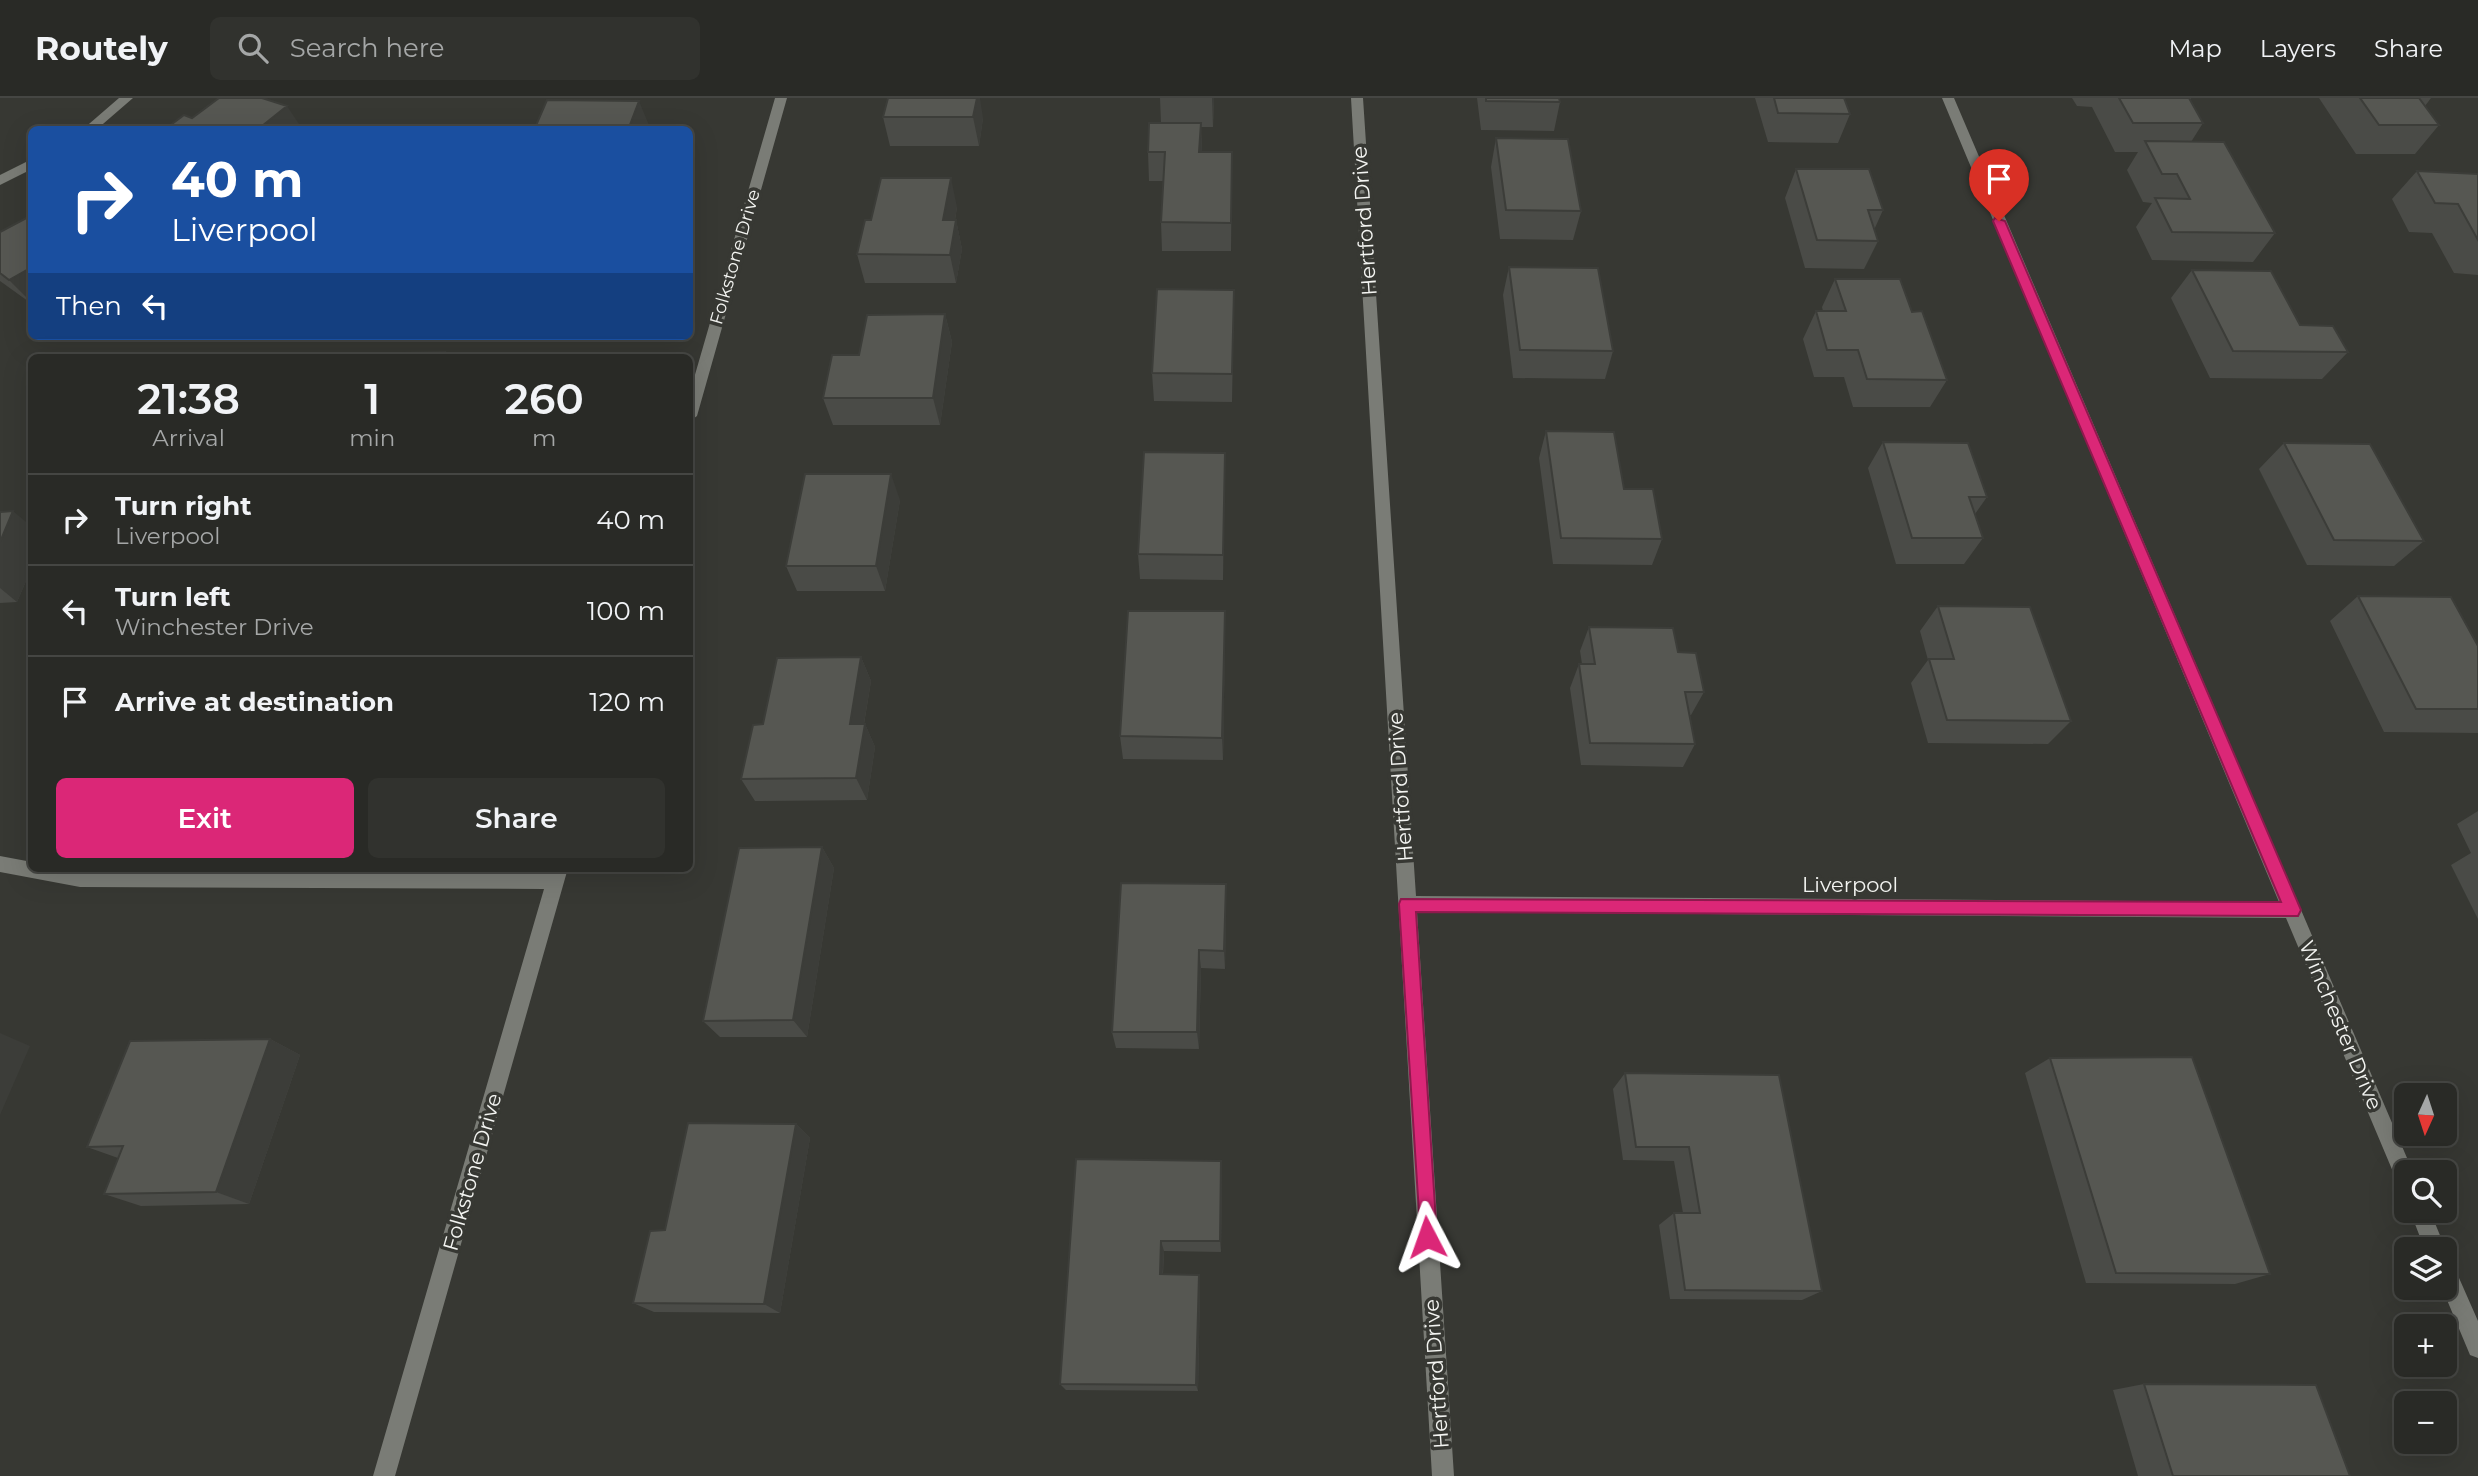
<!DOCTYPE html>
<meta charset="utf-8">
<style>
body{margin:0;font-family:Montserrat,sans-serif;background:#31322e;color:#f1f3f6;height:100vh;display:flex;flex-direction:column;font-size:26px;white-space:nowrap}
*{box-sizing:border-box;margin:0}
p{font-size:23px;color:#a5a7a7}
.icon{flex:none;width:38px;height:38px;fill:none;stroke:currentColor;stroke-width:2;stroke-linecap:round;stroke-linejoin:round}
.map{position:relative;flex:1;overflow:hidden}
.panel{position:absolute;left:28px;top:256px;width:665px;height:518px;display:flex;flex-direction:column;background:#292a26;border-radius:10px;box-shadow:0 7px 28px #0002,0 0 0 2px #454643}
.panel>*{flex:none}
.top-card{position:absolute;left:28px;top:28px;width:665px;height:214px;border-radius:10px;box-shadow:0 7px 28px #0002,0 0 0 2px #454643;background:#1a4fa0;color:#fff;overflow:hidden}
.needle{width:46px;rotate:183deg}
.fabs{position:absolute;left:2394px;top:985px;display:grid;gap:14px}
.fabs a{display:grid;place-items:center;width:63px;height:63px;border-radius:10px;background:#292a26;box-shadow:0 7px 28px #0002,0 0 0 2px #454643;font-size:35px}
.pin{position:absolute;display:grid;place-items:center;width:60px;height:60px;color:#fff;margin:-72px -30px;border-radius:50% 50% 50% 0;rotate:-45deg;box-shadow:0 0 7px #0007}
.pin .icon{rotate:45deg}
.me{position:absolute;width:77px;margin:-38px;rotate:356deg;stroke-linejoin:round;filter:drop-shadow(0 0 5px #0008)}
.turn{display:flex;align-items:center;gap:24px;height:147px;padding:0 28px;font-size:32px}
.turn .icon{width:91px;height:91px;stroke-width:2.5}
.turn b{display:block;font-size:49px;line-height:60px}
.then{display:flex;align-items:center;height:66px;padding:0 28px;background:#0003;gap:14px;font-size:26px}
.eta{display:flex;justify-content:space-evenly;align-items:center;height:119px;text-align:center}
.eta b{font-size:42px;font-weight:600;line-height:49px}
.cta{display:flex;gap:14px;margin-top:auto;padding:14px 28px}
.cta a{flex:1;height:80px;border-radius:10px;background:#db2777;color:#fff;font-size:28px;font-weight:600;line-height:80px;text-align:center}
.cta a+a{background:#31322e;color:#f1f3f6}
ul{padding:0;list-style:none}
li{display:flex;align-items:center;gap:21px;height:91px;padding:0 28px;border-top:2px solid #454643}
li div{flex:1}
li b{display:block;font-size:26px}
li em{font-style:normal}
header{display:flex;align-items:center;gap:42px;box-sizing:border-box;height:98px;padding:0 35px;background:#292a26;border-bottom:2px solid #454643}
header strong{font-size:33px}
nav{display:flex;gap:38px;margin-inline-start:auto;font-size:24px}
.search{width:490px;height:63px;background:#31322e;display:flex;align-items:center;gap:18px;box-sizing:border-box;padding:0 24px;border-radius:10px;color:#a5a7a7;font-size:26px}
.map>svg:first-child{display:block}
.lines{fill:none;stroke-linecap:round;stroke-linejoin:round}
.minor{fill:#7a7c76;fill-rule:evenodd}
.wall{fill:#4a4b47}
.shaded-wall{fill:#3c3d39}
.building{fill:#565752;stroke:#3c3d39;stroke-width:2}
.route{fill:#db2777;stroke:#8e194d;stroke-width:2}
.labels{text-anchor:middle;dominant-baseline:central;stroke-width:7;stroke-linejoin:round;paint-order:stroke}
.far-street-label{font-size:18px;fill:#f3f4f1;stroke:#373833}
.street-label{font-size:21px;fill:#f3f4f1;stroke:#373833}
</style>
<header>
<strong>Routely</strong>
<div class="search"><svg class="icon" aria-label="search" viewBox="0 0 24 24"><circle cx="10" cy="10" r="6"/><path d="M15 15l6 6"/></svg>Search here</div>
<nav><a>Map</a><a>Layers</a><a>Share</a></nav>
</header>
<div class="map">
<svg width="2478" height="1378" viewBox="0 0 2478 1378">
<rect width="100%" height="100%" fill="#373833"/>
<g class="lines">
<path class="minor" d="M119,0h14l-37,32h-14z
M775,0h12l-90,318 -7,5v-29z
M1351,0h12l53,798 863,6 -337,-804h12l459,1074h-7v17l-7,-3 -113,-268 -869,-6 37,564h-22z
M32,61v10l-32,16v-10z
M0,758l32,6v6l48,3 469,2 1,-5h18l-173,608h-22l171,-587 -464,-2 -80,-15z
M2410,1113h20l16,39 -1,4v-4h-20z
M2445,1160l7,4 26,59v37l-8,-3 -28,-67h3z"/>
</g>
<path class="wall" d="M888,0l95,20 -4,28h-89l-7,-29z
M1160,0h54l-1,29h-12l1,25h30l-1,99h-69l-1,-29 2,-41h-14l-1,-29 13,-29z
M1477,0h82l1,4 -6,29 -73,-1z
M1755,0h89l6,16 -12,29 -70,-1z
M2072,0h119l-1,2 13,23 -12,19 84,91 -22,29 -101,-2 -16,-33 16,-24 -9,-1 -16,-32 11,-18h-23l-23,-45 -15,-1z
M2319,0h112l-6,8 14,19 -24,29h-59z
M1496,40l85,73 -8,29 -73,-1 -9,-72z
M1796,71l87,41 -9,20 4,11 -14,28 -59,-1 -20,-70z
M2417,73l61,3v101l-24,-2 -22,-40 -23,-1 -17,-33z
M957,109l-2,13h1l6,29 -6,34h-91l-8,-29 14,-34z
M32,117v89l-32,-23v-49z
M1509,169l104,84 -8,28 -92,-1 -10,-83z
M2192,172l156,82 -26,27 -112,-1 -39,-80z
M1835,181l77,33 35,68 -17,27h-77l-9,-30h-30l-11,-38 13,-28h7l-1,-4z
M1234,192l-2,112 -78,-1 -2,-28z
M945,216l7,28 -12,83h-107l-10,-27 36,-43z
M1546,333l78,58 38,50 -10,26 -99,-1 -14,-106z
M1883,344l104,55 -12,17 8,24 -19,26h-68l-28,-96z
M2284,345l140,98 -30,25 -87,-1 -48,-96z
M1225,355l-2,127 -83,-1 -2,-25z
M900,402l-15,91h-88l-11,-25z
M0,414l32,15v40l-15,35 -17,1z
M2358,498l120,50v87l-94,-1 -54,-111z
M1938,508l133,115 -23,23 -120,-1 -17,-60 17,-23 -8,-29z
M1589,529l89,25 26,40 -13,23h-1l5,29 -12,23 -102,-2 -11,-77 9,-24h3l-2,-13z
M1225,538l-2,124 -100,-1 -3,-23z
M861,559l10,24 -7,43h1l10,23 -8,53 -112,1 -14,-22 22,-55z
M2478,713v108l-27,-54 20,-12 -14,-29z
M822,749l12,21 -27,169h-87l-17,-16z
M1226,806l-1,65 -24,-1 -2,81 -83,-1 -4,-16z
M270,941l30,16 -51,149 -108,2 -37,-12 14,-36 -31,-11z
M2050,960l220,216 -35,10 -149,-1 -61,-210z
M1625,975l197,218 -20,9 -132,-1 -11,-74 15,-12h9l-9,-52 -51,-1 -10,-71z
M796,1026l14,14 -30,175 -126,-1 -21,-9 32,-73z
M1076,1061l146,15 -1,78 -57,-1 -1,23 37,11 -2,106 -132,-1 -6,-6z
M2144,1286l206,92h-212l-25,-86z"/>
<path class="shaded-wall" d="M977,0h3l3,20 -4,28 -6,-29z
M1212,0h2l-1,29z
M639,3l12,29h-23z
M287,8l16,24h-46z
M1201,25l1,29h-3z
M1232,54v29l-1,70v-28z
M951,80l6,29 -7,42 -7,-29z
M956,122l6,29 -6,34 -6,-28z
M32,169v36l-23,-23z
M945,216l7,28 -12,83 -7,-27z
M1225,355v27l-2,100v-25z
M891,376l9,26 -15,91 -9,-25z
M13,413l19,16v40l-15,35 -17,-14v-46z
M1225,513v25l-2,124 -1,-22z
M861,559l10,24 -11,66 -10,-23z
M865,626l10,23 -8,53 -11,-22z
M822,749l12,21 -27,169 -14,-17z
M1226,786v20l-1,65 -1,-18z
M1199,852l2,18 -2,81 -2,-17z
M0,935l30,13 -30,69z
M270,941l30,16 -51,149 -33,-12z
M796,1026l14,14 -30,175 -16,-9z
M1221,1063l1,13 -1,78 -1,-11z
M1161,1143l3,10 -2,33 -2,-10z
M1199,1177l1,10 -2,106 -2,-6z"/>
<path class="building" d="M219,0h43l25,8 -30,24h-93l20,-15 8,3z
M888,0h89l-4,19h-90z
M1486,0h73l1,4 -74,-1z
M1774,0h70l6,16 -72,-1z
M2119,0h70l14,25h-70z
M2360,0h59l20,27h-60z
M547,2l92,1 -11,29h-94z
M1149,25h52l-2,29h33l-1,71 -70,-1 4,-70h-17z
M1496,40l72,1 13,72 -75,-1z
M2145,43l79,1 51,91 -103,-1 -17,-34 35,1 -13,-25h-15z
M1796,71h73l14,41h-15l10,31 -61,-1z
M2417,73l61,3v66l-20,-36 -23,-1z
M881,80h70l-8,42h13l-6,35 -93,-1 8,-34h6z
M32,117v52l-23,13 -9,-7v-41z
M1509,169l89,1 15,83 -93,-1z
M2192,172l79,1 29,54 33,1 15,26 -115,-1z
M1835,181h65l12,33 10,-1 25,69 -80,-1 -9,-29h-31l-11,-39h30z
M1157,191l77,1 -2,84 -80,-1z
M945,216l-12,84h-110l9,-43h27l8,-40z
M445,254l-2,5h-44l2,-4z
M1546,333l68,1 10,57h29l9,50 -101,-1z
M1883,344l85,1 19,54h-18l14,41h-71z
M2284,345l86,1 54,97 -90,-1z
M1144,354l81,1 -2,102 -85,-1z
M805,376h86l-15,92h-90z
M13,413l-13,31v-30z
M2358,498l93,1 27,49v63h-62z
M1938,508l92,1 41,114 -124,-1 -18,-61h25z
M1128,513h97l-3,127 -102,-2z
M1589,529l84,1 5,24 18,1 8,39h-19l10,52 -105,-1 -11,-79h16z
M861,559l-11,67h15l-9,54 -115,1 12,-54 10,-1 14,-66z
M822,749l-29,173 -90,1 36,-173z
M1121,785l105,1 -2,67 -25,-1 -2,82h-85z
M270,941l-54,153 -112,2 19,-48 -36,1 43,-106z
M2192,959l78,217 -154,-1 -66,-215z
M1625,975l154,2 43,216 -137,-1 -11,-77h26l-11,-66h-53z
M688,1025l108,1 -32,180 -131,-1 17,-72 15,-1z
M1076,1061l145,2 -1,80h-59l-1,33 39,1 -3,110 -136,-1z
M2144,1286l172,1 34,91h-177z"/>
<path class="route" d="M1995,120l10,3 296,689 -3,6 -882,-4 21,325 -3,7 -7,3 -6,-3 -22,-340 2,-5 880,3 -288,-681z"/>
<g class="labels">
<g class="far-street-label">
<text transform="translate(735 159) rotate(-74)">Folkstone Drive</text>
</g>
<g class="street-label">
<text transform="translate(1364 123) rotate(-94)">Hertford Drive</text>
<text transform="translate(1400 689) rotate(-94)">Hertford Drive</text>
<text x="1850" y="786">Liverpool</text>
<text transform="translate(2341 927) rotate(67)">Winchester Drive</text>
<text transform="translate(472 1074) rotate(-74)">Folkstone Drive</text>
<text transform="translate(1436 1276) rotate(-94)">Hertford Drive</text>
</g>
</g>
</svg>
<div class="fabs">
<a><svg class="needle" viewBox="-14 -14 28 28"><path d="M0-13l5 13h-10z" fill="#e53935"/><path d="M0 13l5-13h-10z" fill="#a5a7a7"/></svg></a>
<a><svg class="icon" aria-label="search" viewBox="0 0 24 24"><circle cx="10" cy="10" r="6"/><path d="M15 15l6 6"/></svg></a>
<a><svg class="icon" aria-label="layers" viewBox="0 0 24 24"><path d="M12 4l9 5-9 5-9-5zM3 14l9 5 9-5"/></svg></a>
<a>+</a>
<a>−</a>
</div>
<div class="pin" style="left:1999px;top:123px;background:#d93025"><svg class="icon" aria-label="arrive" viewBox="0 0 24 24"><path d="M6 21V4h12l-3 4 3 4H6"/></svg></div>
<svg class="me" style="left:1427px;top:1139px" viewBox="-20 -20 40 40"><path d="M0-17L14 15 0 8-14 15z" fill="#db2777" stroke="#fff" stroke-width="4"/></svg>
<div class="top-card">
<div class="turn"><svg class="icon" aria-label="right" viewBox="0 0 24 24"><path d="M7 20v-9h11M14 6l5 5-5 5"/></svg><div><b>40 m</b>Liverpool</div></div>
<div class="then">Then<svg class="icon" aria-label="left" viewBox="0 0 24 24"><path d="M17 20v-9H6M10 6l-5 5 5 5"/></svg></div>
</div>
<section class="panel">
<div class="eta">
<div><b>21:38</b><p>Arrival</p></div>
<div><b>1</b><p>min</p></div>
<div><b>260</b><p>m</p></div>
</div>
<ul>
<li><svg class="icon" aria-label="right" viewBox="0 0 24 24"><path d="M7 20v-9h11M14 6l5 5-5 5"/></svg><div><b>Turn right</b><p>Liverpool</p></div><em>40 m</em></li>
<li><svg class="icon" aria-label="left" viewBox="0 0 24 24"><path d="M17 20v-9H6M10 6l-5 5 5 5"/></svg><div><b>Turn left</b><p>Winchester Drive</p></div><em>100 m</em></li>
<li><svg class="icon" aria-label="arrive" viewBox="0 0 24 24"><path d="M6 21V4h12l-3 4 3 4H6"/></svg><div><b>Arrive at destination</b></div><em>120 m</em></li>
</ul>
<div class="cta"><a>Exit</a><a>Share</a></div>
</section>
</div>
